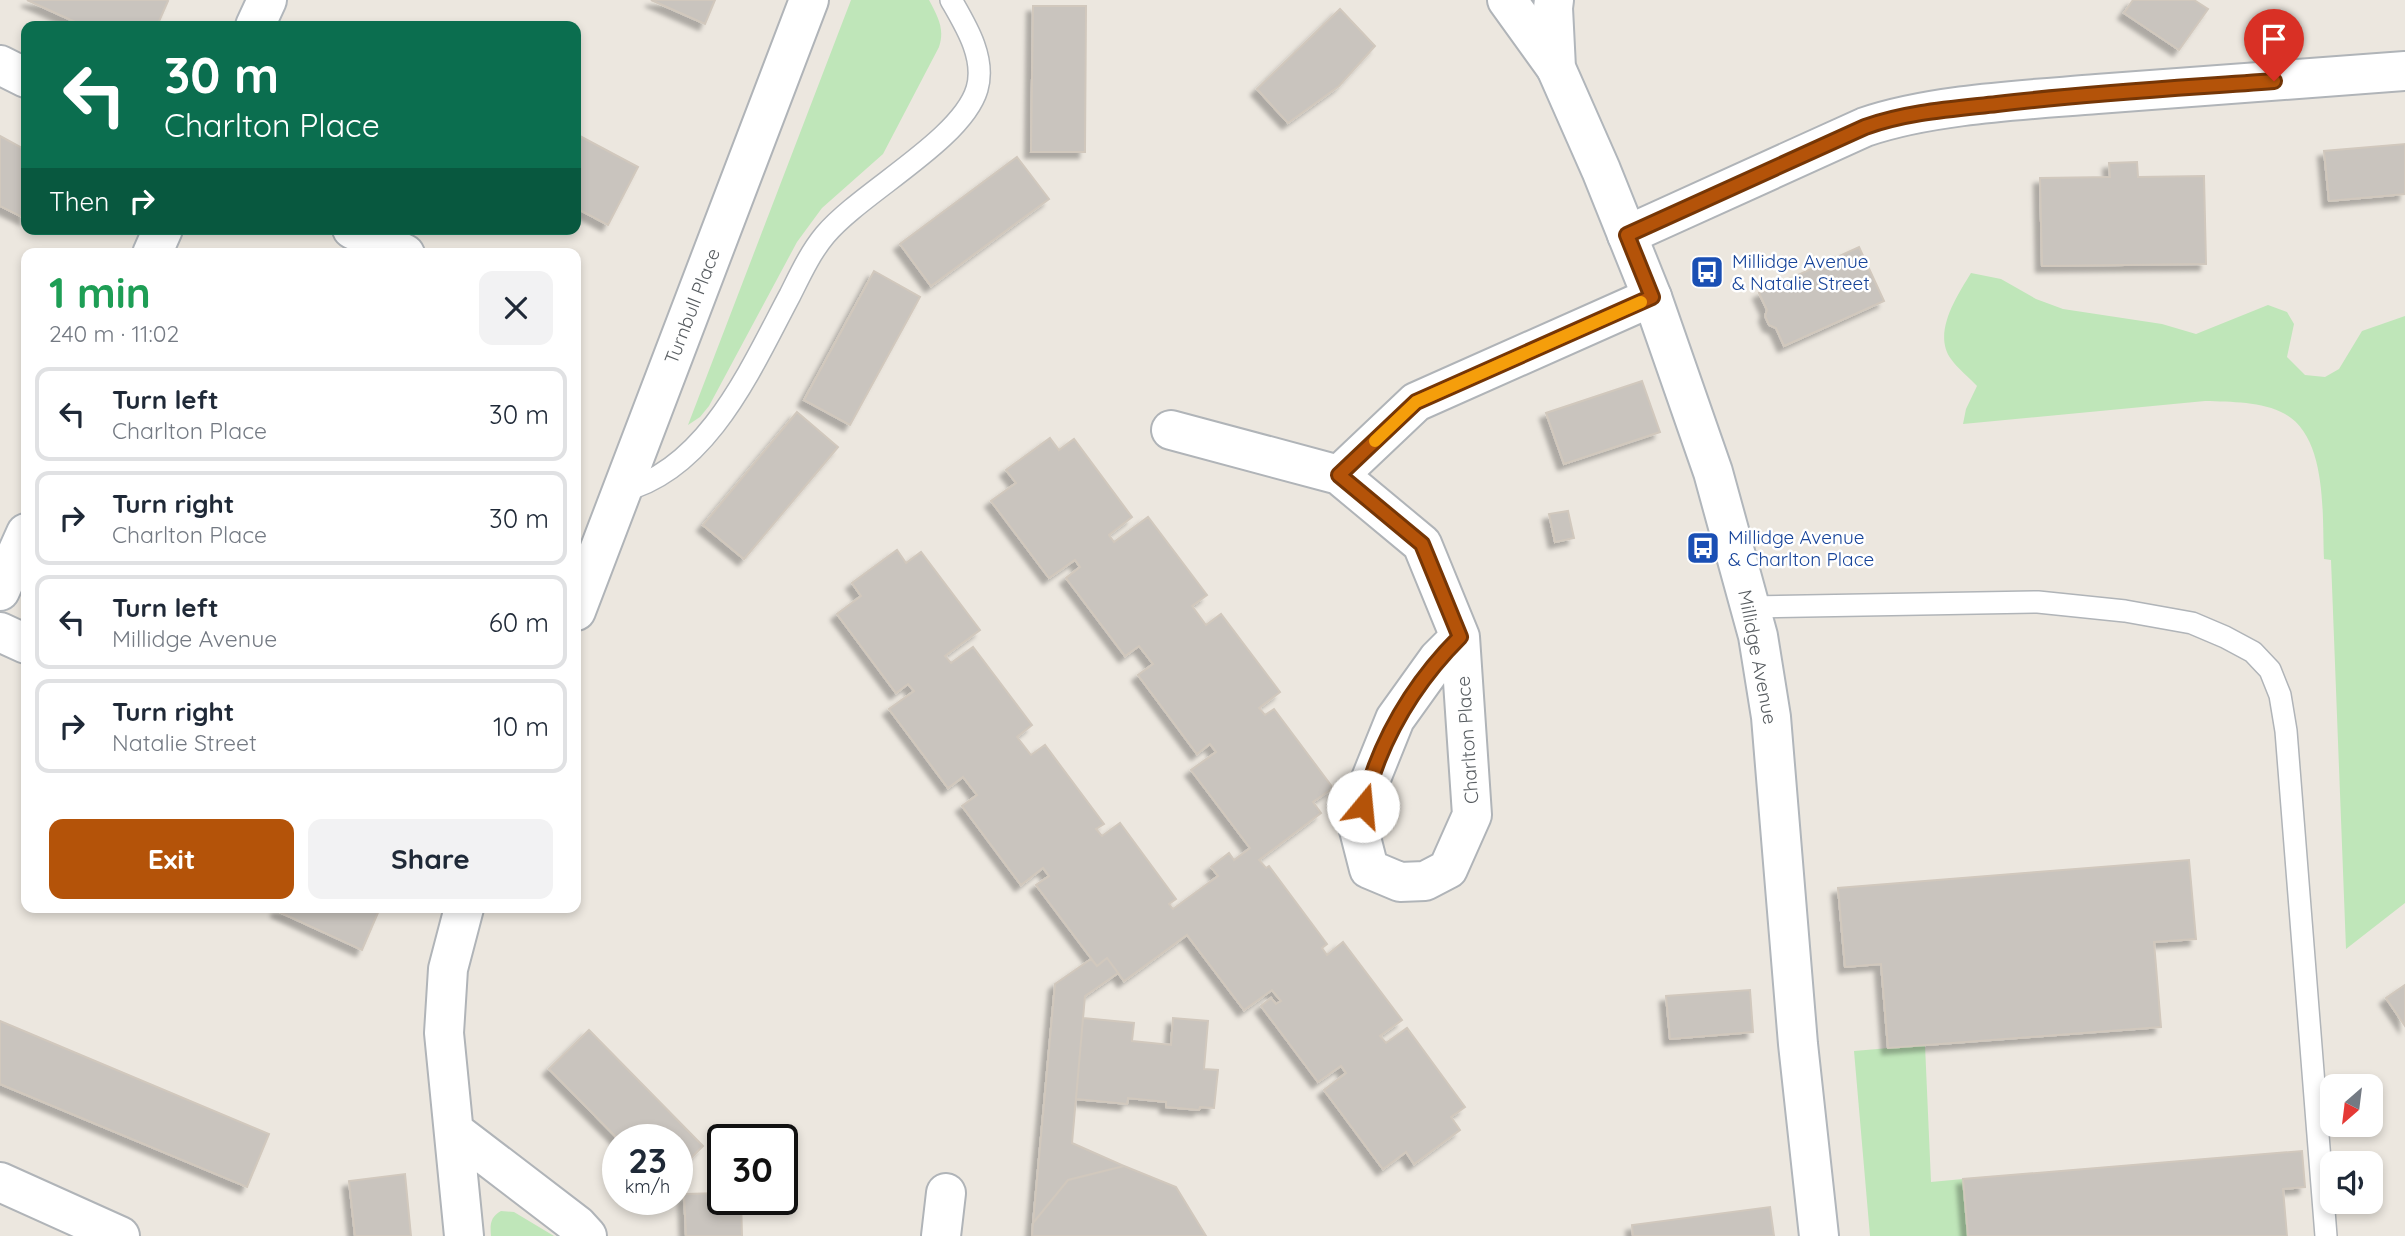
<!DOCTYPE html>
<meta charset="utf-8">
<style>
body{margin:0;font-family:Quicksand,sans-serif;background:#f2f2f3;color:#1f2937;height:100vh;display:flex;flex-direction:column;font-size:26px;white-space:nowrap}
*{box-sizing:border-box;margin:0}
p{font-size:23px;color:#747a83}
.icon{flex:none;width:38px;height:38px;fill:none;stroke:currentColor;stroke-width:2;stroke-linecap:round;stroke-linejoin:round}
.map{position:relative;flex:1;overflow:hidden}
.side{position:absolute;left:21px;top:248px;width:560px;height:665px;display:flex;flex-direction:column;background:#fff;border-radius:14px;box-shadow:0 4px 10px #0003}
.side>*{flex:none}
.hud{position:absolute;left:21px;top:21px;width:560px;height:214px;border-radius:14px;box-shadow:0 4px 10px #0003;background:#0b6e4f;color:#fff;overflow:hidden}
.needle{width:46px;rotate:208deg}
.tools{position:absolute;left:2320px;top:1074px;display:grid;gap:14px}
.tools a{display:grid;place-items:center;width:63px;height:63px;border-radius:14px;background:#fff;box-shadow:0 4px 10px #0003;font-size:35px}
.speed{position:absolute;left:602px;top:1124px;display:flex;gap:14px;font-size:35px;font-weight:700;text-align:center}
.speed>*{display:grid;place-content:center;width:91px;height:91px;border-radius:50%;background:#fff;box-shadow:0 4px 10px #0003;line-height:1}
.speed small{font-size:18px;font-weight:400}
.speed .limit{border:4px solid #111;border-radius:10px;background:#fff;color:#111}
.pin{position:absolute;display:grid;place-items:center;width:60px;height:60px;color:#fff;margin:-72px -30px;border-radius:50% 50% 50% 0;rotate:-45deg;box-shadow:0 0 7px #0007}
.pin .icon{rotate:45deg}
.me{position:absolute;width:77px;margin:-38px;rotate:17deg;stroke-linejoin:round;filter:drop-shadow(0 0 5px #0008)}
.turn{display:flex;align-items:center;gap:24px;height:147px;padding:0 28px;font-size:32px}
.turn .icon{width:91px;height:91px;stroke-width:2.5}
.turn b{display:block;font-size:49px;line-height:60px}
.then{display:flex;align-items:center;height:66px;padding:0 28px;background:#0003;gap:14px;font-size:26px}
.round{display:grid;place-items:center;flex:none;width:74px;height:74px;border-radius:14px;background:#f2f2f3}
.summary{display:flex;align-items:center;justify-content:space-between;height:119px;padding:0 28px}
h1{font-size:42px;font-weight:700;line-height:52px;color:#1e9e55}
.cta{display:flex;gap:14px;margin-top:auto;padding:14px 28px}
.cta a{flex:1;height:80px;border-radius:14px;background:#b45309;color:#fff;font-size:28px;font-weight:700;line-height:80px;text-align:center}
.cta a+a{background:#f2f2f3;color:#1f2937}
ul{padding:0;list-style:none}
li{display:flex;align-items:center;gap:21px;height:94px;margin:0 14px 10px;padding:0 14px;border:4px solid #e0e1e3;border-radius:14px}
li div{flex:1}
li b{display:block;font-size:26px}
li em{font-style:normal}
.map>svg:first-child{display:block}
.green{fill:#bfe6b9}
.building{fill:#c9c4be;stroke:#d1c8bd;stroke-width:2;filter:url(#shadow)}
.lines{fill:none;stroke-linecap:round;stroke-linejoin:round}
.lane-casing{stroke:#b0b4b8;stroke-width:24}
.street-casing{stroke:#b0b4b8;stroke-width:42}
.secondary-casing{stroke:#b1b6bb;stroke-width:42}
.lane{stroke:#fff;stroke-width:21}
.street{stroke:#fff;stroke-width:38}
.secondary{stroke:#fff;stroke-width:38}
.route-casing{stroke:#753606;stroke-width:18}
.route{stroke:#b45309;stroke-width:12}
.slow{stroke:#f59e0b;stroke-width:12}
.labels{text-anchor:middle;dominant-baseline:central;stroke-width:5;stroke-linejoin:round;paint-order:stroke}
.transit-label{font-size:19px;fill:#164399;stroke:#fff;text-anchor:start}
.street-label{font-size:19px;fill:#585d61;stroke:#fff}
</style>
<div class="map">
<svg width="2405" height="1236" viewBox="0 0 2405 1236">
<defs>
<filter id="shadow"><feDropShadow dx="-6" dy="6" stdDeviation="2" flood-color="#0004"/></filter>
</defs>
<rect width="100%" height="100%" fill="#ece7df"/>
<path class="green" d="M851,0h78c9,17 16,29 10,47l-56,107 -61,54 -25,34 -88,164 -9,11 -12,8z
M1971,273l30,6 35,20 27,10 99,15 34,10 72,-29 19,7 7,12 -7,33 18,18 20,2 14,-8 23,-38 43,-15v587l-59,46 -15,-389 -7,-1c-2,-42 4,-121 -39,-145 -23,-13 -54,-12 -80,-13l-242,23 3,-15 11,-23c-8,-9 -19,-17 -26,-27 -19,-26 6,-63 20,-86z
M1925,1045l6,137 32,-3 5,57h-98l-16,-185z
M501,1211l13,1 40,24h-63c-1,-11 -1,-19 10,-25z"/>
<path class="building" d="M27,0h139l2,1 -11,25h-73z
M651,0h64l-10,24z
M2133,0h61l14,9 -29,41 -55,-37z
M1033,6h53l-1,146h-54z
M1340,9l35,37 -36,40 -51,37 -31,-34z
M576,134l62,33 -30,58 -32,-17z
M0,136l26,14v69l-26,-13z
M2405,144v50l-76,7 -5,-50z
M1017,157l32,42 -118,87 -31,-42z
M2137,162l1,15 66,-1 2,88 -164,2 -2,-88 70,-1 -1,-14z
M1859,247l25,54 -100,45 -8,-18 -7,-3 -4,-9 2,-6 -8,-17z
M874,271l46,26 -70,128 -46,-25z
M1642,381l18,51 -96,32 -18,-51z
M797,412l41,35 -94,112 -41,-34z
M1050,438l9,12 15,-11 58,78 -23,18 5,7 34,-25 59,78 -15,11 14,19 15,-11 59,78 -21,16 6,7 9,-6 59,79 -20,14 8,11 -62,47 7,8 3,-2 58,78 -5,4 5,7 16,-13 59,78 -22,16 6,7 21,-15 58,79 -14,10 9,13 -46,34 -8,-12 -23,17 -59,-79 22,-17 -5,-7 -23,16 -57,-76 10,-8 5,6 5,-3 -9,-11 -28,20 -57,-75 -63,46 -17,-23 -10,8 -61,-81 13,-9 -6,-8 -22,17 -59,-79 15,-11 -14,-18 -15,11 -59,-79 25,-18 -6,-7 -12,9 -59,-79 24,-18 -9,-13 45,-33 9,13 15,-11 59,78 -35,26 6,7 22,-16 59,78 -15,12 14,18 14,-10 59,79 -8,5 6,7 18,-13 56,76 -7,5 4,5 45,-33 -7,-9 18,-14 5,7 16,-12 -59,-78 25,-18 -6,-8 -13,10 -59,-79 15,-11 -14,-18 -14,10 -59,-78 14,-11 -5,-7 -26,18 -58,-77 25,-18 -10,-13z
M1568,511l6,27 -19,4 -6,-28z
M2189,860l7,79 -42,3 7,85 -273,21 -7,-84 -36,3 -7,-79z
M278,908h102l-18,42 -85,-39z
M1107,958l11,15 -33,23 -13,147 52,23 -56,14 -35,43 22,-239 36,-25 6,7z
M2405,985v41l-19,-28z
M1750,990l3,42 -83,7 -4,-43z
M1083,1018l51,5 -2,18 39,4 2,-27 35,3 -4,48 14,1 -4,38 -14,-1 -1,3 -33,-3v-5l-38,-4 -1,6 -51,-5z
M0,1021l269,113 -22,53 -247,-103z
M589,1030l114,116 -26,26v-33h-59l-69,-70z
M2302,1151l3,36 -22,2 4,47h-319l-5,-57z
M1124,1166l52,21 30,49h-174l1,-13 35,-43z
M405,1174l6,62h-56l-6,-55z
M723,1193v6h18l1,37h-56l-2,-42z
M1770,1207l4,29h-141l-1,-11z"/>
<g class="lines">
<defs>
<path id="lane" d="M622,491c86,-21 130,-125 168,-196 10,-20 20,-42 35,-60 36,-43 137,-95 152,-146 9,-31 -11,-63 -26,-89
M1750,607l288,-5 87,9 67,12 33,14 28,15 17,18 10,25 6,36 40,505"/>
<path id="street" d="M1507,0l49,68
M0,65l26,13
M352,229l53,25
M1627,235l238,-108c67,-23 160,-27 232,-33 102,-7 205,-15 308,-23
M1171,430l168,45 83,69 38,93 12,178 -24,54 -23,12 -25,1 -31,-13 -11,-43 10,-40 27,-67 43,-60 22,-22
M1339,475l77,-73 236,-105
M576,611l233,-611
M0,632l26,12
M454,1131l123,94 10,11
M0,1182l120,54
M464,1236l-20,-203 4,-64 16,-61
M941,1236l5,-43"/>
<path id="secondary" d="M1554,0l-1,8 3,60 45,102 51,127 61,175 45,164 13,81 27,327 21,192
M255,26l12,-26
M152,254l11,-25
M0,591l26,-58"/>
</defs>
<use href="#lane" class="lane-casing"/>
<use href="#street" class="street-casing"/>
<use href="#secondary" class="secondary-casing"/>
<use href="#lane" class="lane"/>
<use href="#street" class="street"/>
<use href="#secondary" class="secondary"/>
</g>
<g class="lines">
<defs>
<path id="route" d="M1363,806c17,-66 49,-121 97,-169l-38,-93 -83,-69 77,-73 236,-105 -25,-62 238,-108c42,-15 87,-18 132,-23 92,-11 185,-16 277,-23"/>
</defs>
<use href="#route" class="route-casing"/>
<use href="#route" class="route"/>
<path class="slow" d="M1375,441l41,-39 225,-100"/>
</g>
<defs>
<symbol id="bus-square" viewBox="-11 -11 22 22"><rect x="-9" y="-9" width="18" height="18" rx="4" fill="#1a4fb4" stroke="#fff"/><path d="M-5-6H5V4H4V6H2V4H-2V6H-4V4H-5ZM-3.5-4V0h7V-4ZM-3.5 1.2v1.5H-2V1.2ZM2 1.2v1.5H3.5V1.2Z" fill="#fff"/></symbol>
</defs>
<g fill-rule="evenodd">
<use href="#bus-square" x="1688" y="253" width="38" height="38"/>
<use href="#bus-square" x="1684" y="529" width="38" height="38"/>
</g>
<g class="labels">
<g class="transit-label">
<text x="1732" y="261">Millidge Avenue<tspan x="1732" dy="22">&amp; Natalie Street</tspan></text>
<text x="1728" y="537">Millidge Avenue<tspan x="1728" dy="22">&amp; Charlton Place</tspan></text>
</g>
<g class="street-label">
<text transform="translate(692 306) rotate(-69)">Turnbull Place</text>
<text transform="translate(1758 657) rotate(79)">Millidge Avenue</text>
<text transform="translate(1467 740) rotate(-94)">Charlton Place</text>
</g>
</g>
</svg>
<div class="tools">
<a><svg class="needle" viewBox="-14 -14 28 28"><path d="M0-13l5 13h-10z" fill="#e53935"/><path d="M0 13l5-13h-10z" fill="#747a83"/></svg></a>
<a><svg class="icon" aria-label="sound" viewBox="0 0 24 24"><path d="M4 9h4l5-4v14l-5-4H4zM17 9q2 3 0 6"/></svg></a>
</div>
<div class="speed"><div>23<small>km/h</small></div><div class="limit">30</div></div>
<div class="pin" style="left:2274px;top:81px;background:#d93025"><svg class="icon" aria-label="arrive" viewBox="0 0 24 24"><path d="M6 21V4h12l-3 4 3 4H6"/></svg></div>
<svg class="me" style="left:1363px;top:806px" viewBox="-20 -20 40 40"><circle r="19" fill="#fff"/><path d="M0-13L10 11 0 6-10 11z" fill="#b45309"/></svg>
<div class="hud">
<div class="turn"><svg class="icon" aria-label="left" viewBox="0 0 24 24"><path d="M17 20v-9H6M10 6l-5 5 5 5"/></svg><div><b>30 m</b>Charlton Place</div></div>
<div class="then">Then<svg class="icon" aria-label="right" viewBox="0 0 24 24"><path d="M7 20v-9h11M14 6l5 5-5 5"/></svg></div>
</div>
<section class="side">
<div class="summary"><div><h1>1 min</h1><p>240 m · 11:02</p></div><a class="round"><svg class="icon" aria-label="close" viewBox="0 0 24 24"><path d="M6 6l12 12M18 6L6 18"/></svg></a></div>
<ul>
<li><svg class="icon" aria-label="left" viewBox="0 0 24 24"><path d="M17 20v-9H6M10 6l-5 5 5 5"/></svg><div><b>Turn left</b><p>Charlton Place</p></div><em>30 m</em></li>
<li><svg class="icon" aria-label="right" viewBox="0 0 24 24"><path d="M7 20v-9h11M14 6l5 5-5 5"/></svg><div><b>Turn right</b><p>Charlton Place</p></div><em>30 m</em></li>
<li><svg class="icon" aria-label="left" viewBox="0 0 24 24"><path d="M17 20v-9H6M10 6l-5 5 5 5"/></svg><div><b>Turn left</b><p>Millidge Avenue</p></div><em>60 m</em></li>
<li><svg class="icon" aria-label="right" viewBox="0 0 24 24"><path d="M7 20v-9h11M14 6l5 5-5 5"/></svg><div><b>Turn right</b><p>Natalie Street</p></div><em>10 m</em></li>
</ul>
<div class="cta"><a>Exit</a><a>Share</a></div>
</section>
</div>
